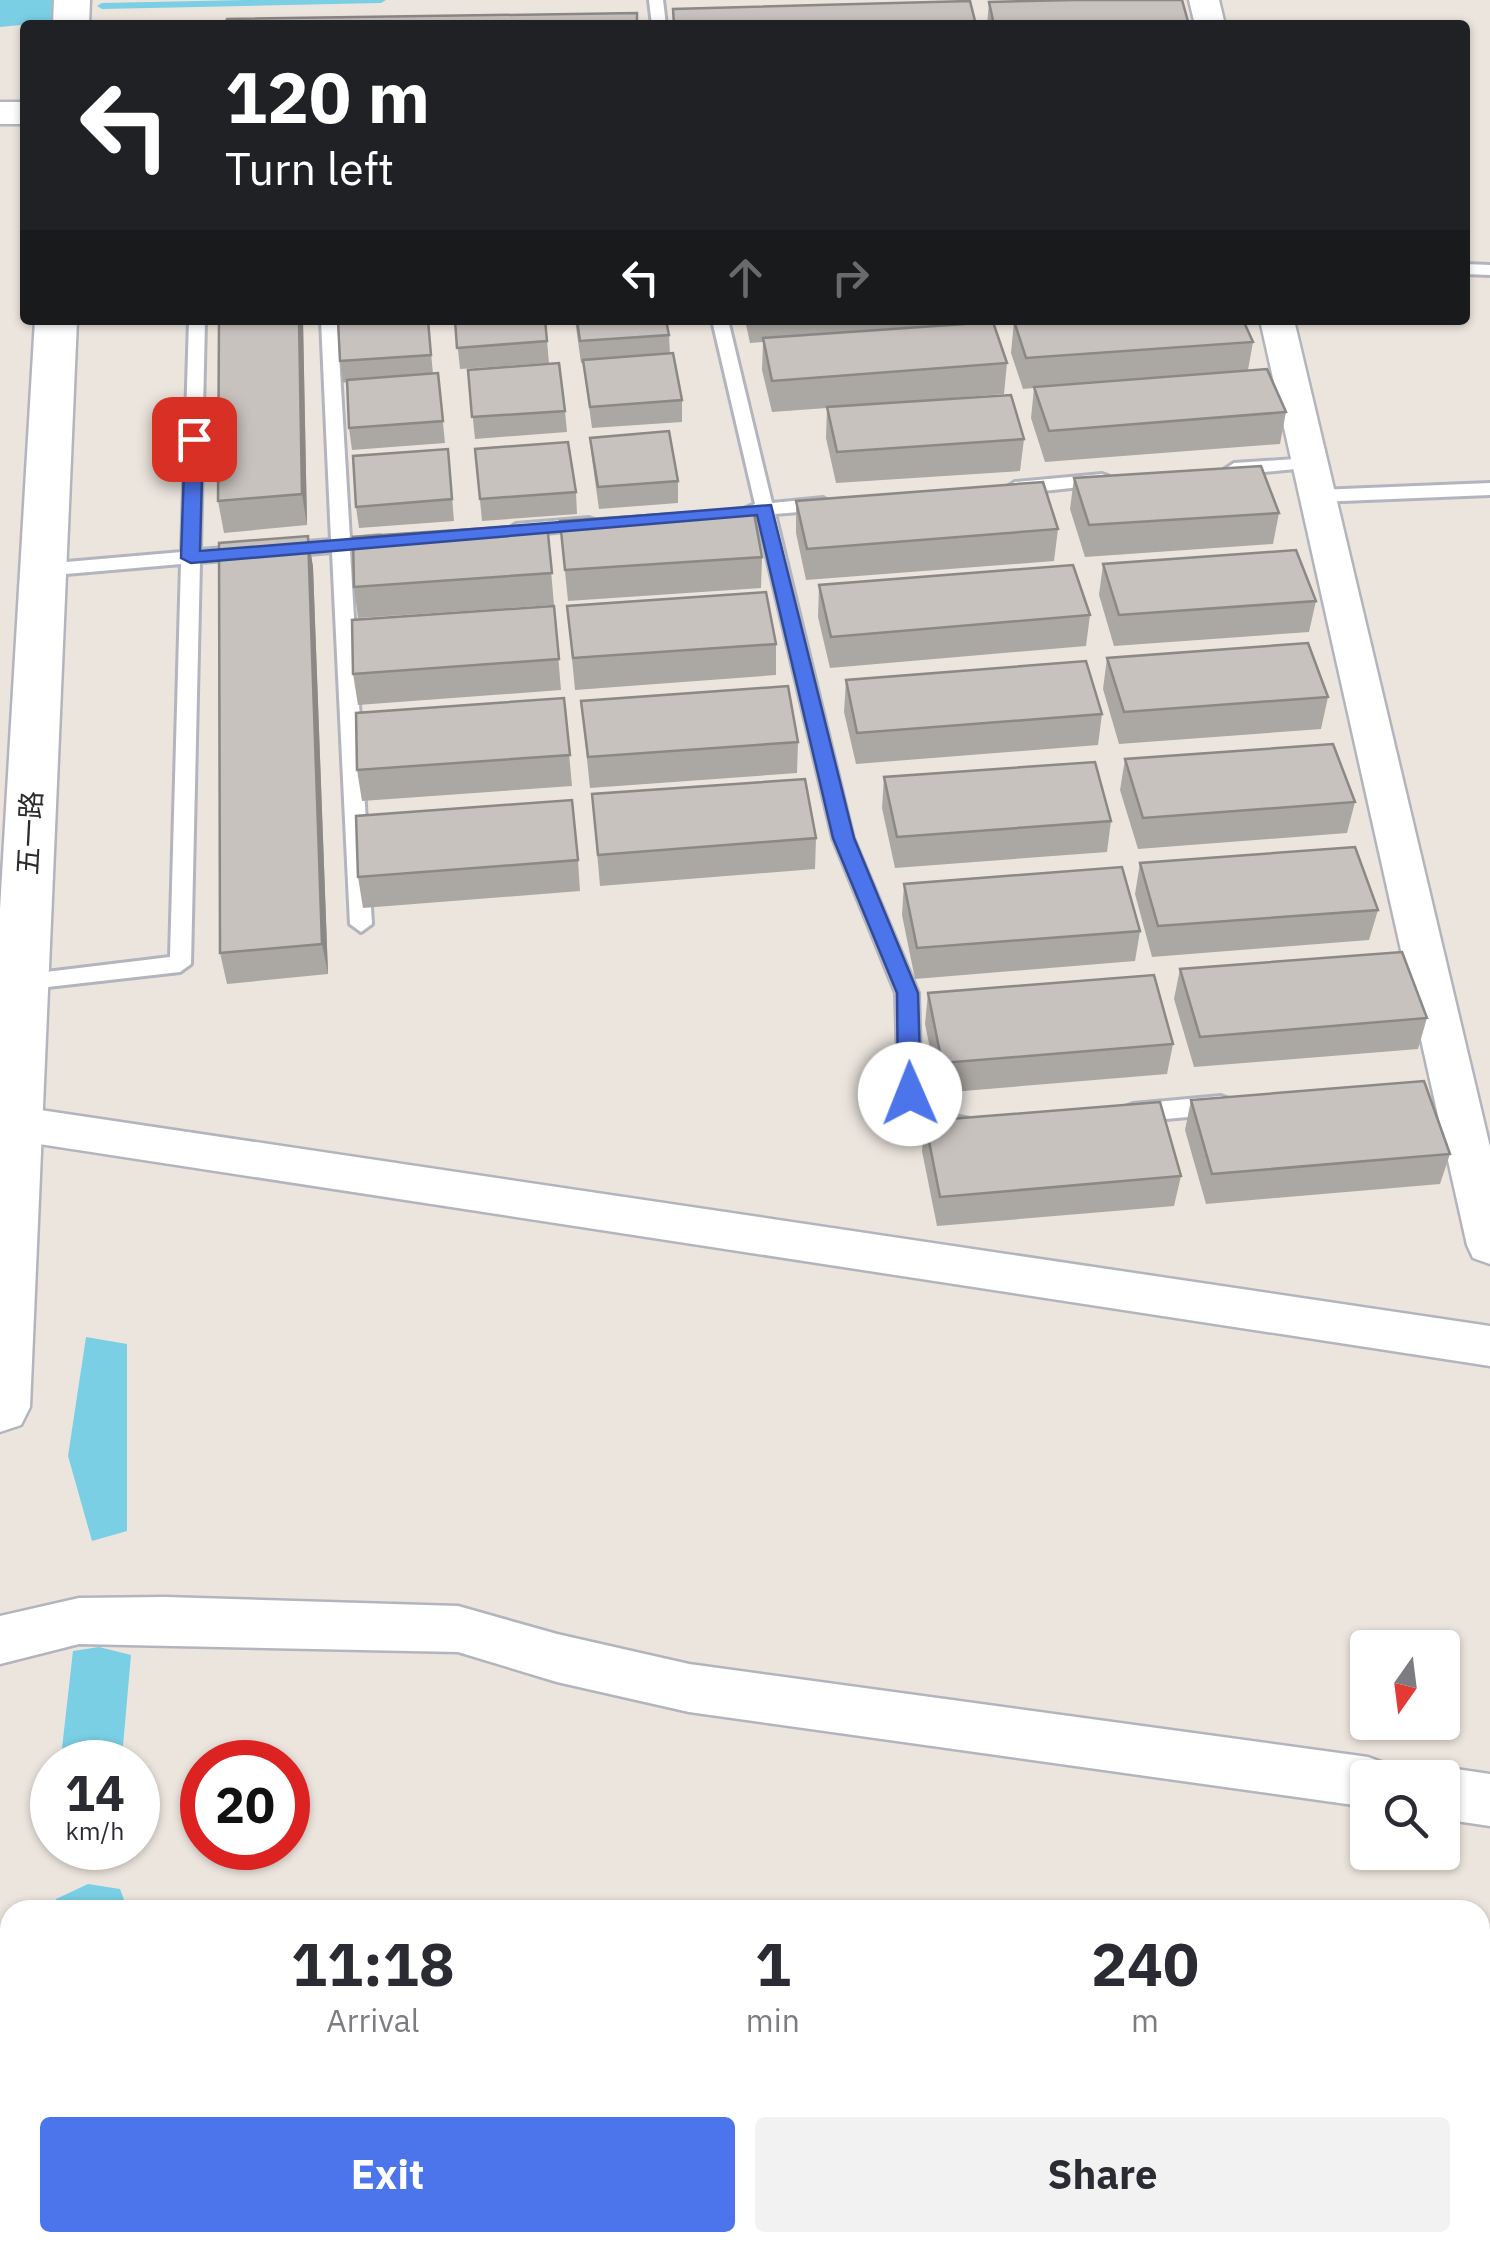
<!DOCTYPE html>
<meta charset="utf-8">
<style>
body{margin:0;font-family:"IBM Plex Sans","Noto Sans SC",sans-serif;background:#f2f2f3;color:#2b2b33;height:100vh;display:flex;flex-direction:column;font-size:38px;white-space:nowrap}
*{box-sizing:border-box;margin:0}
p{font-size:32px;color:#7c7c81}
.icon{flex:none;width:55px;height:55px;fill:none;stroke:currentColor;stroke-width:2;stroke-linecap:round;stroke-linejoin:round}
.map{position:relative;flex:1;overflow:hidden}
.drawer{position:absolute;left:0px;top:1900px;width:1490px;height:352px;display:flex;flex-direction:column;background:#fff;border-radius:30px 30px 0 0;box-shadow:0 2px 8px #0004}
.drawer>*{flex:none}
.top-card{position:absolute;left:20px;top:20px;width:1450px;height:305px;border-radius:10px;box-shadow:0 2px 8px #0004;background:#202124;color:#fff;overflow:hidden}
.needle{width:65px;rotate:194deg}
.fabs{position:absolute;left:1350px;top:1630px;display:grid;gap:20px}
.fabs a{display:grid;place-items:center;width:110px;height:110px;border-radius:10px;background:#fff;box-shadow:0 2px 8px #0004;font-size:50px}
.speed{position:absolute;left:30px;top:1740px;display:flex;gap:20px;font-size:50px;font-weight:700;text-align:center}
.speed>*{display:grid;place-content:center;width:130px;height:130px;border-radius:50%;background:#fff;box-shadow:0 2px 8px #0004;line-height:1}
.speed small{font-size:25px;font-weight:400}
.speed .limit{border:15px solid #d22;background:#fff;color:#111}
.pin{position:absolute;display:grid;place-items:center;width:85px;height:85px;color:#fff;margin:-42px;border-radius:20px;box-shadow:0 5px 15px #0006}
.me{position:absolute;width:110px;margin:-55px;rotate:359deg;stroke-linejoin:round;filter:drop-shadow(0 0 8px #0008)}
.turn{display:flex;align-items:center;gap:35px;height:210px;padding:0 40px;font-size:45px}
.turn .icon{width:130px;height:130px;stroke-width:2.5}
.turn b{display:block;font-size:70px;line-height:85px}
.lanes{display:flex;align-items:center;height:95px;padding:0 40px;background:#0003;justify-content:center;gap:50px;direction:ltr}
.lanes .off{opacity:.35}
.eta{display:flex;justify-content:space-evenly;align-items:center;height:170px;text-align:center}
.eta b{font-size:60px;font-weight:800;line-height:70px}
.cta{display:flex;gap:20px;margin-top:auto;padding:20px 40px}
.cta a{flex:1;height:115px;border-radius:10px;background:#4c74eb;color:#fff;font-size:40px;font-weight:800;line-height:115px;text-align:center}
.cta a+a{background:#f2f2f3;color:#2b2b33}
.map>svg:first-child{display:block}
.water{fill:#7acfe4}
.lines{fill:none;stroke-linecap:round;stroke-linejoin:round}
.stream{fill:#7acfe4;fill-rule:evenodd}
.river{fill:#7acfe4;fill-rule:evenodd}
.lane-casing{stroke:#b2b5bd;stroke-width:6}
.street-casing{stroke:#b2b5bd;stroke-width:5}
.secondary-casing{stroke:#b2b5bd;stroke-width:5}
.lane{fill:#fff;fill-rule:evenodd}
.street{fill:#fff;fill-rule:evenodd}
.secondary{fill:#fff;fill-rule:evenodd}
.wall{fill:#aba7a3}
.shaded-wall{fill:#8b8885}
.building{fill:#c7c2be;stroke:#8b8885;stroke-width:2.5}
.route{fill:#4c74eb;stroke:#314b99;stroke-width:2.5}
.labels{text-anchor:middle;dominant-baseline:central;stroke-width:10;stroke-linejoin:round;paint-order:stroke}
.street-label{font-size:28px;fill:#2b2b2b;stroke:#fff}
</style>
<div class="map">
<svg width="1490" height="2251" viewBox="0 0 1490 2251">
<rect width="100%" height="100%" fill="#ece5de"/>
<path class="water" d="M86,1337l41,7v187l-35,10 -24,-85z
M99,1647l32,8 -8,91 -51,9 -10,-7 11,-97z
M88,1884l32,5 8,21h-75l3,-11z
M49,2242h346v1l-1,8h-345z"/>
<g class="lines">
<path class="stream" d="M246,0h140l-5,3 -279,6 -5,-3 5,-3z"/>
<path class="river" d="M0,0h65l6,8 -9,13 -62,6z"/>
<defs>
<path id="lane" d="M649,0h14l3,25h-14z
M1465,264l25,1v10l-25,-1z
M189,320h16l-5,230 50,-4 9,6 -9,6 -50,4 -9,402 -11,8 -159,18 -8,-2 -3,-6 3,-6 157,-19 11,-393 -138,12 -9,-6 9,-6 139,-12z
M321,320h16l13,219 30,-3 9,6 -9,6 -30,2 22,374 -11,8 -11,-8 -18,-372 -50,4 -9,-6 9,-6 49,-4z
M712,320h16l44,183 51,-5 9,6 -9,6 -48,4 78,324 65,155 3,98 23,23 26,5 3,6 -3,6c-30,9 -56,-13 -71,-37l-3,-101 -63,-155 -76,-323 -12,-1 -3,-4 13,-6z
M1310,458l9,5 -3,4 -82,8 -9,-6 9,-6z
M1102,474l6,2v8l-93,10 -9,-6 9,-6z
M1490,483v12l-172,7 -9,-6 9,-6z
M589,518l6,2v8l-79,8 -9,-6 9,-6z
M1221,1096l8,3 3,6 -3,6 -8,3 -88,8 -8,-3 -3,-6 3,-6 8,-3z"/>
<path id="street" d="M1189,0h30l6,25h-30z
M1260,320h34l196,827v117l-17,-6 -6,-13z
M0,1104l1490,222v40l-1490,-228z
M165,1597l293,9 99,28 132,30 679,93 19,7 6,14h-25v29l-679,-95 -132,-30 -99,-30 -379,-8 -79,20v-48l79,-18z
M1442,1767l48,7v52l-48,-7v-41h-20z"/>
<path id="secondary" d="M54,0h36l-1,25h-36z
M0,102h25v22h-25z
M35,320h42l-47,1087 -9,18 -21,7v-523z"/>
</defs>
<use href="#lane" class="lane-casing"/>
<use href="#street" class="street-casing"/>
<use href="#secondary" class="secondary-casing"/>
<use href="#lane" class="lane"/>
<use href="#street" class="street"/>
<use href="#secondary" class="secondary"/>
</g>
<path class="wall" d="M989,2l200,23h-202z
M303,320l4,205 -83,8 -6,-32z
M428,320l5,54 5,-1 7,70 -93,7 -3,-22 -2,-46 -4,1 -3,-22z
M455,320l92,21 2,22 -89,6z
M575,320h91l3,15 1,19 12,46v22l-90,6 -9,-65h-2z
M745,320h231v3l31,40 -3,31 -112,9 132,36 -4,32 -184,12 -10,-45 1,-30 -55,4 -10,-42 1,-28 -13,1z
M1014,321l239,21 -5,28 38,42 -6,32 -235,18 -14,-44 3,-30 -11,1 -12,-36z
M468,370l97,41 2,21 -92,7z
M590,438l88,43v22l-79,6 -7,-50z
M448,449l6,72 -95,7 -3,-21z
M475,449l101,43 1,22 -95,7z
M1074,478l205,35 -6,31 -188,13 -15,-48z
M796,501l262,28 -4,32 -248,19 -10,-47z
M560,521l202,36 -1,31 -193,13z
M547,524l7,81 -196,13 -4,-31z
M308,536l5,31 15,407 -101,10 -7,-31z
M1103,564l213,37 -7,31 -195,14 -15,-51z
M819,585l271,30 -4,31 -256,22 -12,-51z
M554,606l7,84 -203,15 -5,-31z
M567,606l209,38v31l-201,15z
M1107,658l221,39 -7,32 -202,15 -16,-55z
M846,680l256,34 -4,31 -242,19 -12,-52z
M564,698l8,88 -210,15 -5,-31z
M581,701l217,41 -1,31 -207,15z
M1125,759l230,43 -8,31 -209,16 -18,-59z
M884,777l227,44 -4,31 -212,16 -13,-60z
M592,794l224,44 -1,31 -215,17z
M578,860l2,31 -217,17 -5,-31z
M1140,863l238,47 -9,30 -217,17 -17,-63z
M904,884l236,47 -5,30 -220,18 -13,-64z
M1180,969l247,49 -9,31 -224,18 -20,-68z
M928,993l245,51 -6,30 -228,19 -14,-69z
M1191,1100l259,54 -10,30 -234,20 -21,-74z
M925,1121l256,55 -7,30 -237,20 -15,-75z"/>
<path class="shaded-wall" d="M299,320h4l4,205 -5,-31z
M308,536l5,31 15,407 -6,-30z"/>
<path class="building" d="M1074,0h108l7,25h-195l-5,-23z
M970,1l6,24h-302l-1,-16z
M637,13v12h-412l2,-6z
M219,320h80l3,174 -84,7z
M338,320h90l3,35 -91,6z
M455,320h90l2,21 -90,7z
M577,320h89l3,15 -89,6z
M1035,320h208l10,22 -227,16 -12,-37z
M993,322l14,41 -235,18 -9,-43z
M673,353l9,47 -92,7 -7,-47z
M559,363l6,48 -93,6 -4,-47z
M1267,369l19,43 -237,19 -15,-44z
M438,373l5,48 -94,7 -2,-48z
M1011,395l13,44 -187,13 -10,-45z
M669,431l9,50 -80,6 -8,-49z
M568,442l8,50 -96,7 -5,-50z
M448,449l4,50 -96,8 -3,-51z
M1261,466l18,47 -190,12 -15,-47z
M1043,482l15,47 -251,20 -11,-48z
M753,508l9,49 -197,13 -5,-49z
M547,524l5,49 -198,14 -1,-50z
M308,536l14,408 -102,9 -1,-410z
M1296,550l20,51 -197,14 -16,-51z
M1073,565l17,50 -259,22 -12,-52z
M766,592l10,52 -203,14 -6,-52z
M554,606l5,53 -206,15 -1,-54z
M1308,643l20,54 -204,15 -17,-54z
M1086,661l16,53 -245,19 -11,-53z
M788,686l10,56 -210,15 -7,-56z
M564,698l6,57 -213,15 -1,-57z
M1333,744l22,58 -212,16 -18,-59z
M1095,762l16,59 -214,16 -13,-60z
M805,779l11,59 -218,17 -6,-61z
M572,800l6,60 -220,17 -2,-61z
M1355,847l23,63 -220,16 -18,-63z
M1122,867l18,64 -223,17 -13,-64z
M1402,952l25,66 -227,19 -20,-68z
M1154,975l19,69 -231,19 -14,-70z
M1424,1081l26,73 -238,20 -21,-74z
M1160,1102l21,74 -241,21 -15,-76z"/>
<path class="route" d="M194,433l9,6 -3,112 571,-46 83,333 64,155 3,101 -4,6 -7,3 -12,-9 -1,-101 -64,-155 -76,-323 -566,48 -10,-5 4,-119z"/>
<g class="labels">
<g class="street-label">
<text transform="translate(29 833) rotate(-87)">五一路</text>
</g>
</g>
</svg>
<div class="fabs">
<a><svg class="needle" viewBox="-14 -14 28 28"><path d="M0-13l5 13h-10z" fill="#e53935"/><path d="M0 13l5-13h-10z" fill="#7c7c81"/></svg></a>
<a><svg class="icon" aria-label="search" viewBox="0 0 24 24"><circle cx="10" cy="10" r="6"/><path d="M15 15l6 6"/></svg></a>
</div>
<div class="speed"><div>14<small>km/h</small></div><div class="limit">20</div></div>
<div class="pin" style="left:194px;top:439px;background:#d93025"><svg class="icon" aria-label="arrive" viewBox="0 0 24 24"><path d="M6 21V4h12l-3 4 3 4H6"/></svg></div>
<svg class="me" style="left:910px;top:1094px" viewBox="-20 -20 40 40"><circle r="19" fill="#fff"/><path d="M0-13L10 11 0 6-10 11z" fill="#4c74eb"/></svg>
<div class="top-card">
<div class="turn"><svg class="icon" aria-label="left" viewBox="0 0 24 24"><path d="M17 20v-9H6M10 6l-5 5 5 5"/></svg><div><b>120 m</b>Turn left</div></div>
<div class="lanes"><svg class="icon" aria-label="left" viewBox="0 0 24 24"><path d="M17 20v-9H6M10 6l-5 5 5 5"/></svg><svg class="icon off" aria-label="ahead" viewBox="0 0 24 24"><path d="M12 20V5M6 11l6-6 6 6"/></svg><svg class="icon off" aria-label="right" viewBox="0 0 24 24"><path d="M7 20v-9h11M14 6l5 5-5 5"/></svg></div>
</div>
<section class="drawer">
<div class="eta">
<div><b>11:18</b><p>Arrival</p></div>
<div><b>1</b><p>min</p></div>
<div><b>240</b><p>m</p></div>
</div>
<div class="cta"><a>Exit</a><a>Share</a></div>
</section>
</div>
